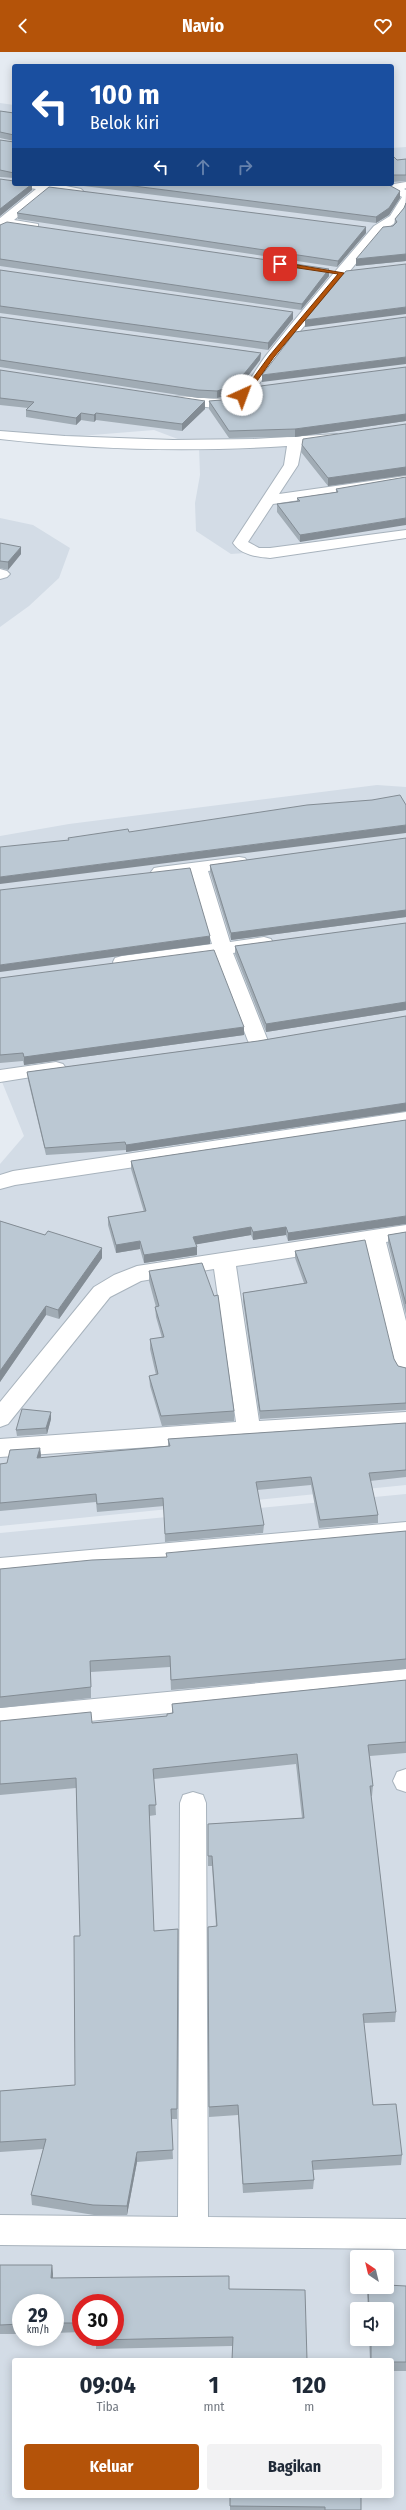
<!DOCTYPE html>
<html lang="id">
<style>
body{margin:0;font-family:"Fira Sans Condensed",sans-serif;background:#f2f2f3;color:#1f2937;height:100vh;display:flex;flex-direction:column;font-size:15px;white-space:nowrap}
*{box-sizing:border-box;margin:0}
p{font-size:13px;color:#747a83}
.icon{flex:none;width:22px;height:22px;fill:none;stroke:currentColor;stroke-width:2;stroke-linecap:round;stroke-linejoin:round}
.map{position:relative;flex:1;overflow:hidden}
.drawer{position:absolute;left:12px;top:2306px;width:382px;height:140px;display:flex;flex-direction:column;background:#fff;border-radius:4px;box-shadow:0 2px 10px #0003}
.drawer>*{flex:none}
.top-card{position:absolute;left:12px;top:12px;width:382px;height:122px;border-radius:4px;box-shadow:0 2px 10px #0003;background:#1a4fa0;color:#fff;overflow:hidden}
.needle{width:26px;rotate:325deg}
.controls{position:absolute;left:350px;top:2198px;display:grid;gap:8px}
.controls a{display:grid;place-items:center;width:44px;height:44px;border-radius:4px;background:#fff;box-shadow:0 2px 10px #0003;font-size:20px}
.speed{position:absolute;left:12px;top:2242px;display:flex;gap:8px;font-size:20px;font-weight:700;text-align:center}
.speed>*{display:grid;place-content:center;width:52px;height:52px;border-radius:50%;background:#fff;box-shadow:0 2px 10px #0003;line-height:1}
.speed small{font-size:10px;font-weight:400}
.speed .limit{border:6px solid #d22;background:#fff;color:#111}
.pin{position:absolute;display:grid;place-items:center;width:34px;height:34px;color:#fff;margin:-17px;border-radius:8px;box-shadow:0 2px 6px #0006}
.me{position:absolute;width:44px;margin:-22px;rotate:43deg;stroke-linejoin:round;filter:drop-shadow(0 0 3px #0008)}
.turn{display:flex;align-items:center;gap:14px;height:84px;padding:0 12px;font-size:18px}
.turn .icon{width:52px;height:52px;stroke-width:2.5}
.turn b{display:block;font-size:28px;line-height:34px}
.lanes{display:flex;align-items:center;height:38px;padding:0 12px;background:#0003;justify-content:center;gap:20px;direction:ltr}
.lanes .off{opacity:.35}
.eta{display:flex;justify-content:space-evenly;align-items:center;height:68px;text-align:center}
.eta b{font-size:24px;font-weight:700;line-height:28px}
.button{display:flex;gap:8px;margin-top:auto;padding:8px 12px}
.button a{flex:1;height:46px;border-radius:4px;background:#b45309;color:#fff;font-size:16px;font-weight:700;line-height:46px;text-align:center}
.button a+a{background:#f2f2f3;color:#1f2937}
header{display:flex;justify-content:space-between;align-items:center;height:52px;padding:0 12px;background:#b45309;color:#fff;font-size:18px;font-weight:700}
.map>svg:first-child{display:block}
.residential{fill:#d3dce6;fill-rule:evenodd}
.lines{fill:none;stroke-linecap:round;stroke-linejoin:round}
.minor-casing{stroke:#a8b3bd;stroke-width:2}
.minor{fill:#fff;fill-rule:evenodd}
.wall{fill:#a1acb5}
.shaded-wall{fill:#838c94}
.building{fill:#bbc8d3;stroke:#838c94}
.route{fill:#b45309;stroke:#753606}
</style>
<header><svg class="icon" aria-label="back" viewBox="0 0 24 24"><path d="M15 5l-7 7 7 7"/></svg>Navio<svg class="icon" aria-label="heart" viewBox="0 0 24 24"><path d="M12 20l-8-8c-3-5 5-10 8-4 3-6 11-1 8 4z"/></svg></header>
<div class="map">
<svg width="406" height="2458" viewBox="0 0 406 2458">
<rect width="100%" height="100%" fill="#e5ebf2"/>
<path class="residential" d="M0,51l14,2v79h378v-36l14,-1v391l-42,7 -133,9 -35,-23 -1,-28 5,-28 -1,-28 -45,-17 -111,9 -43,-9z
M0,466l33,7 37,23 -11,30 -30,28 -29,21z
M377,733l29,2v698l-406,41v-362l24,-28 -24,-59v-241l69,-12z
M406,1442v1016h-406v-977zM357,2205h30v30h-30zM21,2251h34v34h-34zM81,2251h34v34h-34zM357,2257h30v30h-30zM14,2308h378v136h-378z"/>
<g class="lines">
<defs>
<path id="minor" d="M406,130v6l-2,1 2,1c0,25 -3,28 -24,42l-105,127 -24,33 -13,11 -25,5 -45,-5 -2,-3c7,-9 48,3 62,-3 17,-7 27,-31 38,-44 34,-43 70,-85 106,-127l16,-10 12,-19 -14,-8v-4z
M15,132h41l25,5 2,2 -6,3 -28,-3 -35,29 24,4v6l-31,-3 -7,3v-12l36,-29 -19,-3z
M0,379l65,5 108,4 80,-1 84,-5 2,3 -2,3 -35,4 -4,21 -19,29 127,-18v8l-133,20 -25,38 11,6h11l136,-18v8l-136,20c-13,-1 -29,-3 -37,-15l51,-78 3,-19c-95,6 -192,4 -287,-7z
M0,517l7,2 3,3 -3,3 -7,2z
M239,805l6,1 3,4 -3,4 -37,5 22,71 34,-5 7,2 2,4 -2,4 -38,6 35,88 -3,4 -7,2 -7,-2 -3,-4 -33,-86 -93,13 -7,-2 -2,-4 2,-4 7,-2 90,-12 -21,-70 -31,3 -6,-1 -3,-4 3,-4 6,-1z
M56,1010l7,2 3,4 -3,4 -63,10v-12z
M406,1060v14l-391,59 -15,4v-14l13,-4z
M406,1173v14l-20,3 20,79v54l-8,-2 -3,-6 -29,-121 -130,20 23,155 147,-9v18l-406,27v-18l236,-17 -22,-153 -73,12 -31,16 -102,127 -8,3v-25l94,-115 20,-12 23,-9z
M406,1470v18l-406,38v-20z
M406,1617v20l-406,41v-22z
M406,1717v23l-9,-3 -4,-8 4,-9z
M193,1740l10,3 3,8 2,414 198,2v30l-406,-4v-30l178,2 2,-414 3,-8z"/>
</defs>
<use href="#minor" class="minor-casing"/>
<use href="#minor" class="minor"/>
</g>
<path class="wall" d="M0,59l14,2v28l-14,-3z
M0,88l14,2v36l-14,-1v2l32,11 -32,26z
M392,105l5,3 9,-1v22l-14,1z
M68,132h312l20,7v7l-11,17 -13,8z
M406,151v59v-1l-50,5 38,-41 1,-6 9,-11z
M17,161l349,14v6l-29,34 -319,-48z
M0,173l329,44v7l-28,34 -301,-44z
M0,218l293,49 -25,31 -268,-37z
M0,265l261,36 -1,7 -25,33 -18,5h-19l-198,-31z
M406,315v54l-111,16 -66,1 -20,-29v-8l24,-2z
M0,318l205,39 -23,22 -86,-11 -2,2 -13,-2 -5,5 -50,-8v-7l2,-2 -28,-3z
M406,372v52v-1l-78,11 -27,-34 1,-7z
M406,425l-106,65 -23,-30v-8l20,-3v-3l39,-6v-3z
M0,491l21,11 -13,16 -8,-2z
M406,786v79l-175,23 -21,-68v-7z
M406,871v89v-2l-140,22 -31,-78v-8z
M0,926l244,57 -220,30 -1,-4 -23,2z
M406,964v95l-280,41v-2l-80,5 -18,-75 -1,-8 231,-31z
M406,1068l-118,121 -2,-6 -33,5 -2,-5 -55,9 1,3v8l-53,8 -4,-14 -24,4 -8,-28v-8l36,-5 -13,-43v-8z
M0,1169l45,14 57,13v10l-43,61 -13,-4 -46,67z
M406,1180v83l-18,-72v-8z
M295,1199l99,108 4,7 8,2v44v-2l-146,9 -17,-118v-8l61,-10 -9,-25z
M149,1219l85,140v10l-72,5 -12,-40 -1,-10 7,-1 -6,-26v-10l12,-1 -6,-21 -1,-10h1l-7,-26z
M51,1360v7l-4,15 -30,2 -1,-6z
M406,1371v54l-36,4 8,34v8l-59,5 -8,-43 -54,5 7,35 -1,8 -98,9 -1,-36 -67,6 -1,-10 -96,9v-47l7,-1 33,-15 1,8 -1,2 128,-12v-7z
M406,1479v138l-235,21 -1,-23 -79,5v26l-91,10v-139l166,-12z
M406,1628v73l-36,3 3,30 -1,10h-1l25,216 -1,10 -31,1 9,82 29,50 -1,10 -88,5 1,10 -1,9 -70,4 -5,-78 -29,2 -1,-190 8,-1 -4,-60h-4v-42l94,-6 -6,-54 -142,15 2,36 -7,1 5,115 24,-2 -1,190h-6l2,40 -36,3 -10,53h-33l-62,-10 -1,-10 12,-46 -43,3v-61l75,-6 5,-149 -4,-148 -76,7v-74l92,2 75,-7 5,-3v-9z
M0,2213h52l1,13 176,11 76,1 -73,56 -136,3v-12h19l-34,-34v29l-26,1v-30h-34v31h-21z
M406,2234v85h-14v-11h-22l-1,-21h18v-30h-19l-1,-14 1,-8z
M230,2444l131,14h-131z"/>
<path class="shaded-wall" d="M32,132v6l-32,26v-7z
M400,139v7l-11,17 -13,8v-6z
M366,175v6l-29,34 1,-6z
M406,202v7l-50,5v-7z
M329,217v7l-28,34 1,-6z
M406,255v7l-101,13v-7z
M293,260v7l-25,31v-7z
M261,301l-1,7 -25,33 -18,5v-7z
M406,305v7l-144,18v-7z
M205,349v8l-23,22v-7z
M81,361v7l-5,5v-7z
M96,361v7l-2,2v-7z
M406,362v7l-111,16v-8z
M406,415v8l-78,11v-8z
M406,466v7l-106,17v-7z
M21,495v7l-13,16v-8z
M406,773v8l-406,51v-7z
M406,858v7l-175,23v-7z
M210,884v8l-210,28v-7z
M406,950v8l-140,22v-8z
M244,975v8l-220,30v-8z
M406,1051v8l-280,41v-7z
M406,1164v8l-118,17v-8z
M251,1175v8l-58,10v-8z
M286,1175v8l-33,5v-8z
M140,1189v8l-24,4v-8z
M197,1195v8l-53,8v-8z
M102,1196v10l-43,61 -1,-9z
M46,1254v9l-46,67v-11z
M51,1360v7l-4,15 -1,-6z
M40,1396l1,8 -3,10 -1,-8z
M137,2100v10l-10,53v-9z
M52,2213l1,9 -1,14 -1,-10z"/>
<path class="building" d="M0,59l14,2v22l-14,-3z
M0,88l14,2v31l-14,-3z
M392,105h2l3,3 9,-1v16h-14z
M0,127l14,2v3h18l-32,25z
M118,132h262l9,1 11,6 -11,17 -13,9z
M49,135l317,40 -28,34 -321,-48z
M406,151v51l-50,5 27,-32 10,-1 4,-4 -2,-3 9,-11z
M7,170l322,47 -27,35 -302,-45v-34z
M406,212v43l-101,13 41,-49z
M0,218l293,42 -25,31 -268,-37z
M0,265l261,36 -26,32 -18,6 -19,-1 -198,-30z
M406,265v40l-144,18 33,-43z
M406,315v47l-111,15 -66,2 -20,-30 24,-2 20,-12z
M0,318l205,31 -23,23 -86,-11 -2,2 -13,-2 -5,5 -50,-8 8,-8 -34,-4z
M406,372v43l-78,11 -26,-33 1,-6z
M406,425v41l-106,17 -23,-31 23,-3 -3,-3 41,-6 -2,-3z
M0,491l21,4 -13,15 -8,-1z
M400,743l6,10v20l-406,52v-30l69,-7 -1,-2 60,-9 1,3 178,-27 65,-5z
M406,786v72l-175,23 -21,-68z
M190,816l20,68 -210,29v-75z
M406,871v79l-140,22 -31,-78z
M214,898l30,77 -220,30 -1,-4 -23,2v-77z
M406,964v87l-280,42 -1,-3 -80,6 -18,-76 231,-31z
M406,1068v96l-118,17 -2,-6 -33,5 -2,-5 -58,10 4,10 -53,8 -4,-14 -24,4 -8,-28 38,-6 -15,-50z
M0,1169l45,14 3,-4 54,17 -44,62 -12,-4 -46,65z
M406,1180v72l-18,-69z
M365,1188l29,119 4,7 8,2v35l-146,8 -17,-118 64,-10 -12,-32z
M202,1211l12,33 4,-1 16,116 -73,5 -12,-40 9,-2 -8,-35 14,-2 -9,-30 4,-1 -10,-35z
M22,1357l29,3 -5,16 -30,2z
M406,1371v47l-37,3 9,42 -58,5 -9,-43 -55,5 8,43 -99,9 -2,-36 -66,6 -1,-10 -96,9v-39l7,-1 3,-13 30,-2 -3,10 133,-12 -2,-7z
M406,1479v128l-235,21 -1,-24 -80,5 1,26 -91,10v-128l92,-9 75,-3 -1,-4z
M406,1628v62l-38,3 5,41h-3l26,226 -33,2 10,91 23,-1 6,51 -90,6 2,19 -71,4 -5,-79 -29,2 -1,-180 9,-1 -5,-70h-4v-32l96,-6 -7,-64 -144,15 3,36h-7l5,126 24,-2 -1,180h-6l2,41 -36,2 -10,54 -34,-1 -62,-10 15,-56 -46,3v-51l75,-6 -1,-149h6l-4,-158 -76,6v-63l91,-9 1,11 75,-7v-2l6,-1 -1,-9z
M0,2213h52l-1,13 178,-2v13l76,1 2,70h-75l1,-23 -137,3v-3h19v-34h-34v20h-26v-20h-34v21l-21,1z
M387,2233l19,1v76h-14v-2h-21v-21h16v-30h-18l-1,-22h19z
M230,2444h131v14h-36v-3l-95,-1z"/>
<path class="route" d="M280,210l64,11 -70,84 -24,34 -10,5 30,-41 68,-81 -60,-9z"/>
</svg>
<div class="controls">
<a><svg class="needle" viewBox="-14 -14 28 28"><path d="M0-13l5 13h-10z" fill="#e53935"/><path d="M0 13l5-13h-10z" fill="#747a83"/></svg></a>
<a><svg class="icon" aria-label="sound" viewBox="0 0 24 24"><path d="M4 9h4l5-4v14l-5-4H4zM17 9q2 3 0 6"/></svg></a>
</div>
<div class="speed"><div>29<small>km/h</small></div><div class="limit">30</div></div>
<div class="pin" style="left:280px;top:212px;background:#d93025"><svg class="icon" aria-label="arrive" viewBox="0 0 24 24"><path d="M6 21V4h12l-3 4 3 4H6"/></svg></div>
<svg class="me" style="left:242px;top:343px" viewBox="-20 -20 40 40"><circle r="19" fill="#fff"/><path d="M0-13L10 11 0 6-10 11z" fill="#b45309"/></svg>
<div class="top-card">
<div class="turn"><svg class="icon" aria-label="left" viewBox="0 0 24 24"><path d="M17 20v-9H6M10 6l-5 5 5 5"/></svg><div><b>100 m</b>Belok kiri</div></div>
<div class="lanes"><svg class="icon" aria-label="left" viewBox="0 0 24 24"><path d="M17 20v-9H6M10 6l-5 5 5 5"/></svg><svg class="icon off" aria-label="ahead" viewBox="0 0 24 24"><path d="M12 20V5M6 11l6-6 6 6"/></svg><svg class="icon off" aria-label="right" viewBox="0 0 24 24"><path d="M7 20v-9h11M14 6l5 5-5 5"/></svg></div>
</div>
<section class="drawer">
<div class="eta">
<div><b>09:04</b><p>Tiba</p></div>
<div><b>1</b><p>mnt</p></div>
<div><b>120</b><p>m</p></div>
</div>
<div class="button"><a>Keluar</a><a>Bagikan</a></div>
</section>
</div>
